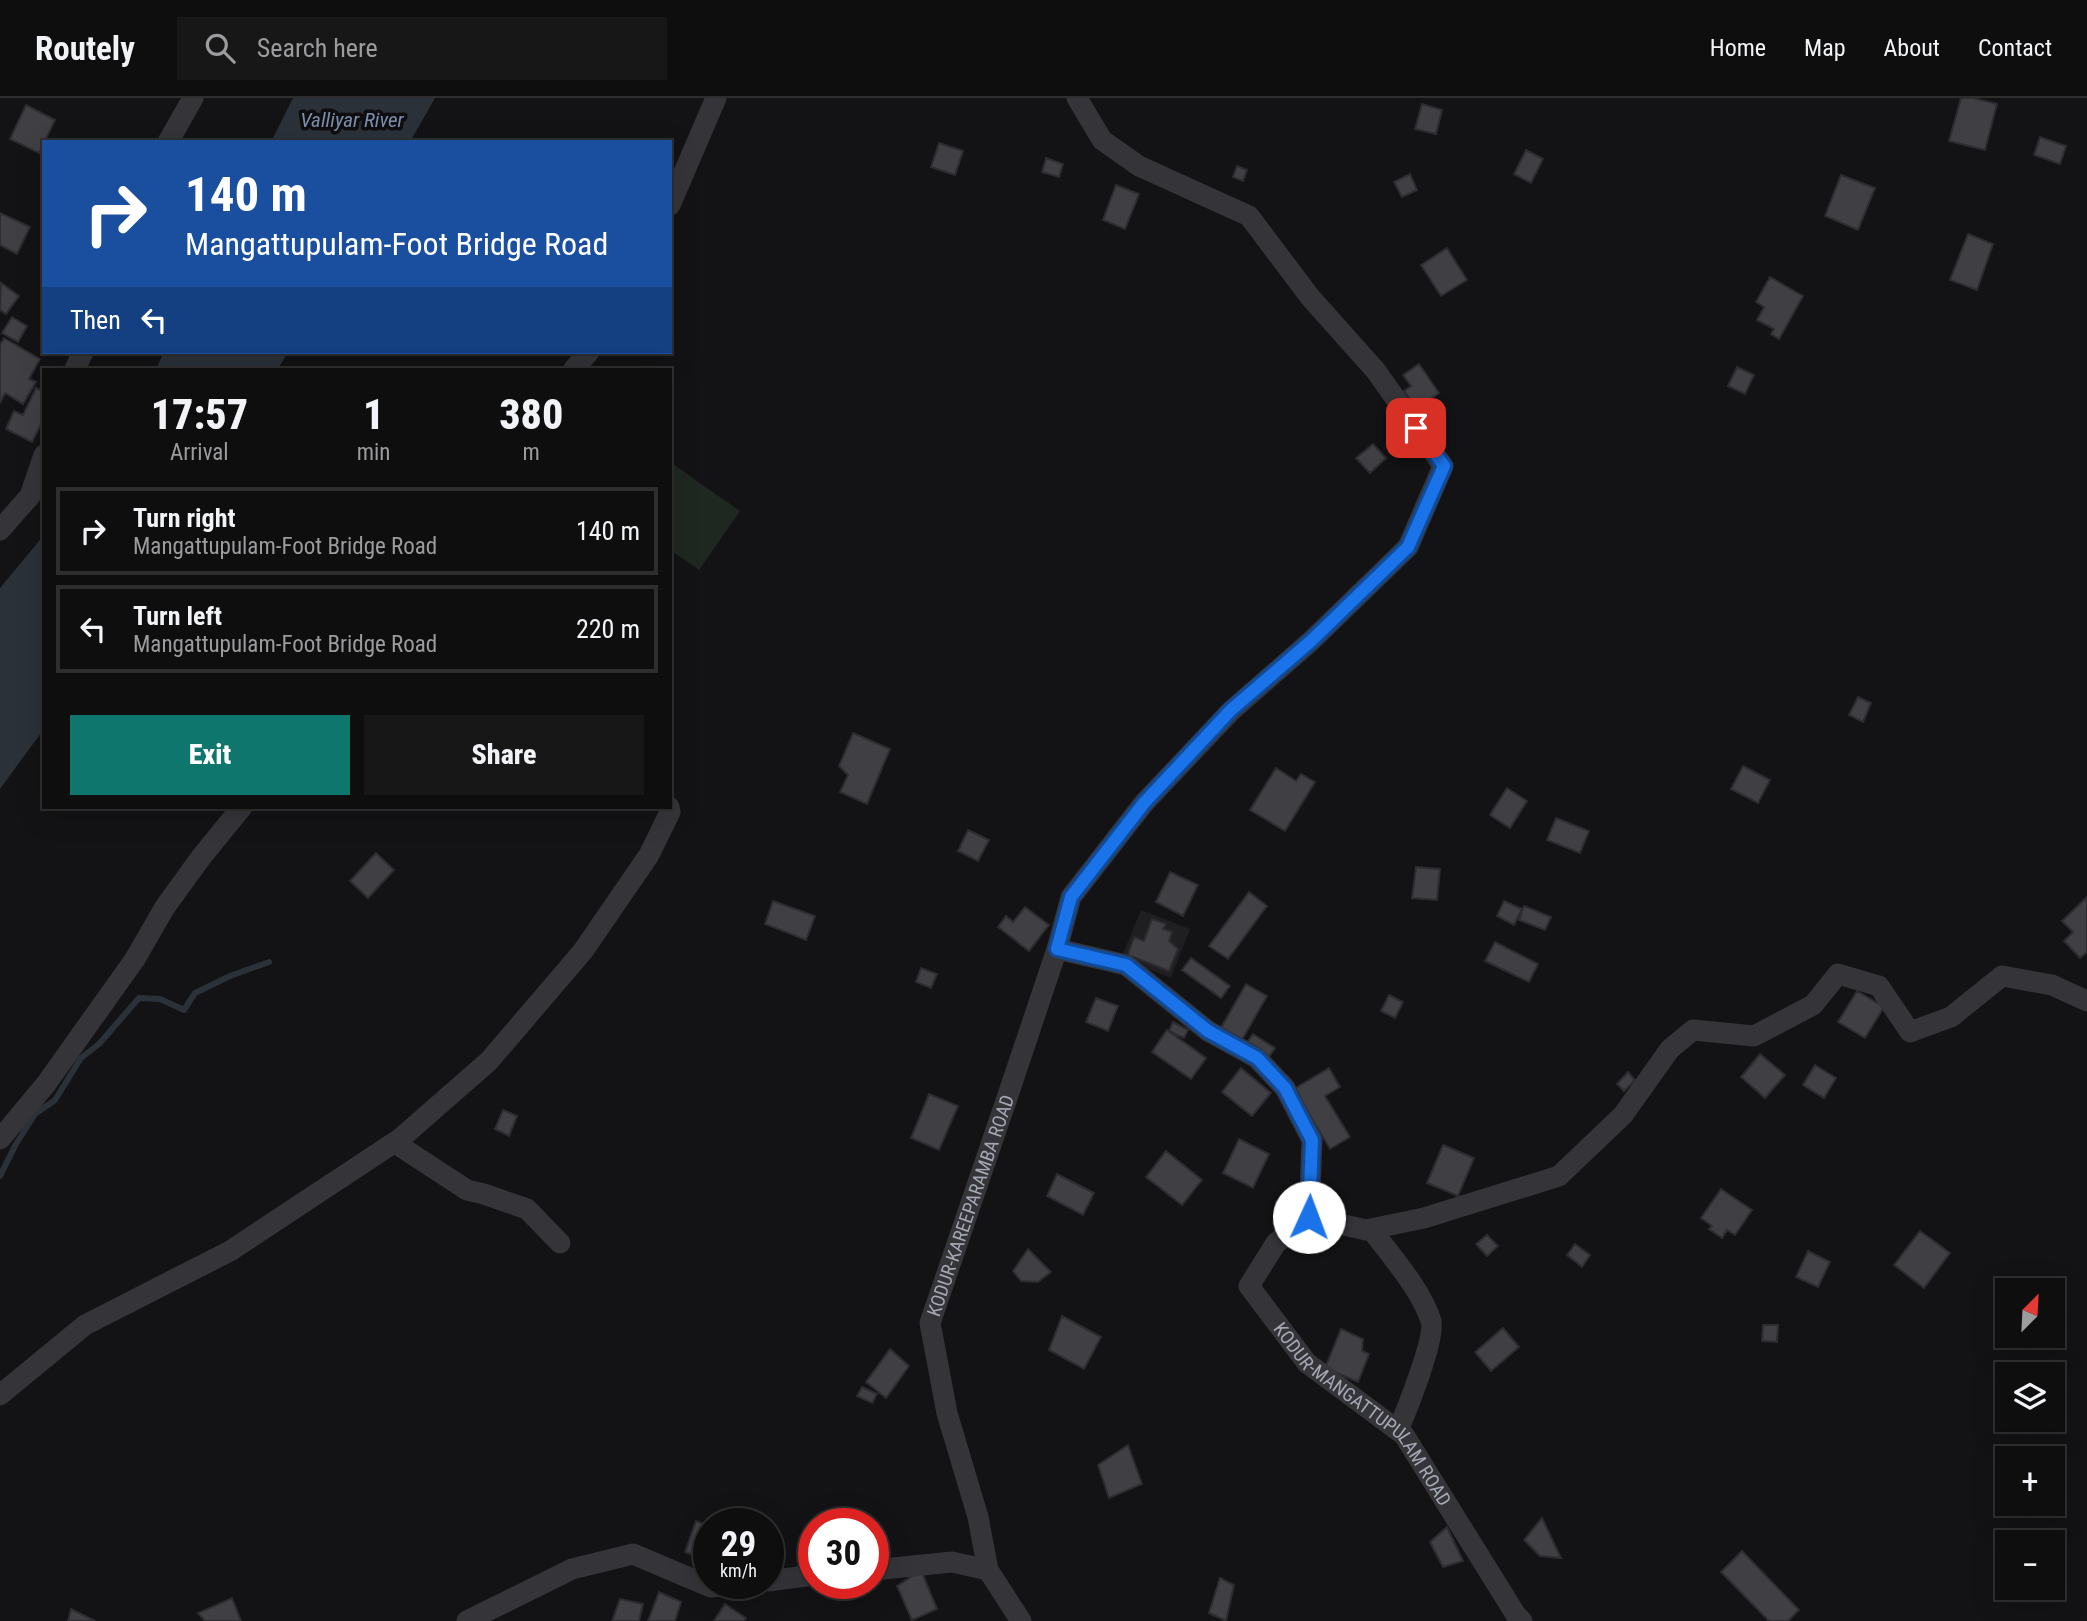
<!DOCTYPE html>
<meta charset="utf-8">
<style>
body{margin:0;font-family:"Roboto Condensed",sans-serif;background:#171718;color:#f1f3f6;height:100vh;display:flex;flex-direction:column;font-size:26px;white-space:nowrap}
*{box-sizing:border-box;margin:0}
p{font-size:23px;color:#9b9c9e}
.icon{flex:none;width:38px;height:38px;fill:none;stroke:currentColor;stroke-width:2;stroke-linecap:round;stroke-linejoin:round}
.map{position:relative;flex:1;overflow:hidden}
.panel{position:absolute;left:42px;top:270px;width:630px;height:441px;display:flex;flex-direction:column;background:#0e0e0f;border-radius:0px;box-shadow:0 7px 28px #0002,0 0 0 2px #2e2e2f}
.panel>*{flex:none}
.guide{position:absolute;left:42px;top:42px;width:630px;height:214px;border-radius:0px;box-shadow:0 7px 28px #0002,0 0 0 2px #2e2e2f;background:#1a4fa0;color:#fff;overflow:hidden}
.needle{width:46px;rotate:24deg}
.tools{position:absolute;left:1995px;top:1180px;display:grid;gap:14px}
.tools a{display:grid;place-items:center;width:70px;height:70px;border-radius:0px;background:#0e0e0f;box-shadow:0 7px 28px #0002,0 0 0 2px #2e2e2f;font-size:35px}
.speed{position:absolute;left:693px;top:1410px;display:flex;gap:14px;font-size:35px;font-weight:700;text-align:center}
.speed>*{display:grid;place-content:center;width:91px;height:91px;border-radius:50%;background:#0e0e0f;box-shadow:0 7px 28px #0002,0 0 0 2px #2e2e2f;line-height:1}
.speed small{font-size:18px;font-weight:400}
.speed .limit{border:10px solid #d22;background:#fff;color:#111}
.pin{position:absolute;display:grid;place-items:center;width:60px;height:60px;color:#fff;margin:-30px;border-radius:14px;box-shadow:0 4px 10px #0006}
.me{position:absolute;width:77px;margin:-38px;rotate:2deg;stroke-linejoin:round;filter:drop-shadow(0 0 5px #0008)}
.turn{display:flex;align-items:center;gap:24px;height:147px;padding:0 28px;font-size:32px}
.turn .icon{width:91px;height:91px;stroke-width:2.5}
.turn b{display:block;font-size:49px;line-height:60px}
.then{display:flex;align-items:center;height:66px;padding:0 28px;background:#0003;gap:14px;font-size:26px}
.eta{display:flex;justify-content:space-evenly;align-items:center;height:119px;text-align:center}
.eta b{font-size:42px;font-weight:800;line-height:49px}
.cta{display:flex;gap:14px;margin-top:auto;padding:14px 28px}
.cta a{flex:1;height:80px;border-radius:0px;background:#0f766e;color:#fff;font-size:28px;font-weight:800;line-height:80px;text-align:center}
.cta a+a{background:#171718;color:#f1f3f6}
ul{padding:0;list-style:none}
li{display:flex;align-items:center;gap:21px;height:88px;margin:0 14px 10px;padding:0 14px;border:4px solid #2e2e2f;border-radius:0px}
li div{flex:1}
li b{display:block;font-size:26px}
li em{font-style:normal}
header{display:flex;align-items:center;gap:42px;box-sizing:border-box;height:98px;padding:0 35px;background:#0e0e0f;border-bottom:2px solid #2e2e2f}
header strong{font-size:33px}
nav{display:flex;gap:38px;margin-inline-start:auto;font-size:24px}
.search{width:490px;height:63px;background:#171718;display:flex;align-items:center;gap:18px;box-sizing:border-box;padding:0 24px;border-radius:0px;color:#9b9c9e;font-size:26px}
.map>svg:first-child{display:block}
.built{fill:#1f1e21}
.green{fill:#1f2721}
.water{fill:#2b3139}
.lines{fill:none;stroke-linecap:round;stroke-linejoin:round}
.stream{stroke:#2b3139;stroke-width:6}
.building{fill:#3f3f44;stroke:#2d2c30;stroke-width:2}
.minor{stroke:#343439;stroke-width:21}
.route-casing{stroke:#114b97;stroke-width:18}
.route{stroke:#1a73e8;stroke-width:12}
.labels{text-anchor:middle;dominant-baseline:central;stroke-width:7;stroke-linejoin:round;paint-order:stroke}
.street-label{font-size:19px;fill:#a4a7b4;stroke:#0e0d0f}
.water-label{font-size:21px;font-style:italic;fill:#7c8fae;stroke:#0e0d0f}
</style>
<header>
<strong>Routely</strong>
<div class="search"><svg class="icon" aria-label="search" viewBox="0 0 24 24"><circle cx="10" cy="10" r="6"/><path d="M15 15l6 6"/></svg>Search here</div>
<nav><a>Home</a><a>Map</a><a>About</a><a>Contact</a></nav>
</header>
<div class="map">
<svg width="2087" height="1523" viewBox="0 0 2087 1523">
<rect width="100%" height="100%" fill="#131214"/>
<path class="built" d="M1141,812l49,19 -19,49 -50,-20z"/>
<path class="green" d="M670,364l70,49 -41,59 -29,-20z"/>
<path class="water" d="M293,0h142l-25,44h-139z
M164,254h124l-10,17h-122z
M44,437v194l-44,60v-201z"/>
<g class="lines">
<path class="stream" d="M0,1078l16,-32 19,-30 20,-14 26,-42 18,-14 40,-46 21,1 24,11 11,-17 35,-17 39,-14"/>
</g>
<path class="building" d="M1961,0h12l24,6 -12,46 -36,-9z
M1422,6l20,6 -6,24 -21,-5z
M26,7l29,15 -16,33 -29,-14z
M2040,39l26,9 -6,18 -26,-9z
M939,45l24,8 -8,24 -24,-8z
M1526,52l17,9 -12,24 -17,-9z
M1046,60l17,6 -4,13 -17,-5z
M1237,68l10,4 -4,11 -10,-4z
M1410,76l7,16 -15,7 -8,-15z
M1841,77l34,13 -17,42 -33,-14z
M1116,87l23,9 -14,35 -22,-9z
M0,115l30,14 -13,27 -17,-9z
M1968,136l25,10 -16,46 -27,-10z
M1447,150l20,32 -26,16 -20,-31z
M1770,179l33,19 -24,43 -8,-5 3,-5 -17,-9 7,-13 -8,-5z
M1,185l18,13 -13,18 -6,-4z
M12,219l15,9 -9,16 -16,-9z
M4,240l36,21 -11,20 7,3 -13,22 -18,-11 -5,10v-58z
M1419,266l20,29 -22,15 -13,-17 7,-5 -8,-11z
M1737,269l17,8 -9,19 -17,-8z
M36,290l8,4v26l-12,24 -26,-13 8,-18 9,4z
M1373,346l13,14 -16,15 -14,-15z
M1858,599l13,6 -8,19 -14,-7z
M853,635l37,16 -23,55 -27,-12 8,-17 -9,-9z
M1743,668l27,14 -12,23 -27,-14z
M1276,670l20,13 5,-7 14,8 -30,49 -35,-21z
M1507,690l20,13 -17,27 -20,-13z
M1556,720l33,13 -9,22 -33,-13z
M968,732l21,10 -11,21 -20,-10z
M376,755l18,17 -26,28 -18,-17z
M1416,769l24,2 -3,31 -25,-2z
M1170,774l28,13 -15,31 -27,-14z
M1249,794l18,14 -39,53 -19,-13z
M2087,799v55l-7,6 -16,-17 9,-9 -11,-11z
M773,803l42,15 -9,24 -41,-16z
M1504,803l18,8 -8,16 -17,-9z
M1524,808l27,11 -6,13 -26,-10z
M1025,809l24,18 -20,26 -31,-24 8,-11 7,6z
M1152,821l14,5 -3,5 9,3 -3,9 9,8 -9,22 -41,-16 6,-18 10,4z
M1495,844l43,22 -9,18 -44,-21z
M1191,860l39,28 -9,12 -39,-28z
M921,870l16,6 -6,14 -15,-6z
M1246,886l21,12 -28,49 -21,-12z
M1857,893l27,16 -19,31 -27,-16z
M1389,897l14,7 -8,16 -14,-7z
M1096,900l22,8 -10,25 -22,-9z
M1173,924l15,8 -4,8 -15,-7z
M1167,932l39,28 -15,21 -39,-27z
M1253,936l22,14 -9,13 -22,-14z
M1760,956l25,21 -20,23 -24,-21z
M1815,967l21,13 -12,20 -21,-13z
M1241,970l30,25 -19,23 -30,-24z
M1329,970l11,19 -15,9 25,41 -20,12 -36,-60z
M1628,974l7,8 -11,11 -7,-7z
M929,996l29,12 -19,44 -28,-12z
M503,1012l14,6 -8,20 -14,-7z
M1239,1041l30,15 -16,34 -30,-15z
M1443,1047l31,13 -16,38 -31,-13z
M1166,1053l36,29 -20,25 -36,-28z
M1057,1076l37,19 -11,22 -36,-19z
M1721,1091l31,21 -17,25 -8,-5 -5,8 -13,-9 3,-3 -11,-8z
M1920,1133l30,22 -26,35 -30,-23z
M1487,1137l11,11 -11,10 -11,-12z
M1575,1146l15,11 -8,12 -15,-12z
M1028,1151l23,23 -13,10 -17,-1 -8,-10z
M1808,1153l22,11 -12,25 -22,-10z
M1062,1218l39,21 -17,32 -35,-19z
M1763,1227h15l-1,17 -15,-1z
M1503,1230l16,19 -28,24 -16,-19z
M1341,1231l22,10 -1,12 7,3 -11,28 -33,-14z
M890,1251l19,17 -23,32 -20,-16z
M862,1289l15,7 -5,9 -15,-7z
M1128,1347l14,39 -33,14 -11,-33z
M1542,1420l19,40 -21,-2 -16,-16z
M696,1423l13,5v34l-24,-8z
M1447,1429l16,34 -20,6 -13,-25z
M1742,1453l57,59 -11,11h-19l-48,-49z
M921,1472l16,39 -25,11 -15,-34z
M1220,1480l14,7 -8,36 -17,-8z
M659,1494l22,10 -6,19h-27z
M232,1500l9,23h-36l-7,-8z
M620,1501l23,5 -4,17h-27z
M725,1506l21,14 -2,3h-30z
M71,1511l24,12h-27z"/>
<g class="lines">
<g class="minor">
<path d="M168,44l25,-44"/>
<path d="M670,107l46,-107"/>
<path d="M75,271l8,-17"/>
<path d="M574,271l15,-17"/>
<path d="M0,432l30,-34 14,-41"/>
<path d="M1057,851l69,16 82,66 49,27 28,30 27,52 -3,77"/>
<path d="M0,1041l46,-55 89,-125 30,-52 37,-51 40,-49"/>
<path d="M395,1045l72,47 17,4 43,15 33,34"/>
<path d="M1309,1119l57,13 58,-12 135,-42 64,-61 47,-66 23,-19 61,6 59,-31 25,-31 41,12 31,46 41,-15 51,-41 50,9 35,16"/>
<path id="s1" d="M1309,1119l-33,26 -27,43 58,77 97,72 112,180 6,6"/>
<path d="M1371,1131c20,27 50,60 60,92 5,16 -25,91 -33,109"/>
<path d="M0,1297l85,-70 145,-74 171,-113 88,-77 94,-110 66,-96 21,-43 -1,-5"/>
<path d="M873,1472l79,-8 36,8"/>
<path d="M768,1483l46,-6"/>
<path d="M467,1523l105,-52 61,-15 78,33 30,-3"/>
<path id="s2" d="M1021,1523l-33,-51 -10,-53 -31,-104 -17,-90 77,-225 50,-149 14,-52 73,-94 87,-92 80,-70 97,-94 35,-81 -67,-95 -66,-74 -61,-81 -110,-50 -37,-26 -25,-42"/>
</g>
</g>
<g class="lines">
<defs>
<path id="route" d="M1309,1119l3,-77 -27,-52 -28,-30 -49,-27 -82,-66 -69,-16 14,-52 73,-94 87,-93 80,-69 97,-94 36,-81 -28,-38"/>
</defs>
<use href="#route" class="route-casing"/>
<use href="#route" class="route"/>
</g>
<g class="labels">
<g class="street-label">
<text stroke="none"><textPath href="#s2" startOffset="439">KODUR-KAREEPARAMBA ROAD</textPath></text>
<text stroke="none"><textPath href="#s1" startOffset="266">KODUR-MANGATTUPULAM ROAD</textPath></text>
</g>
<g class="water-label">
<text x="352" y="22">Valliyar River</text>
</g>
</g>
</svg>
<div class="tools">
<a><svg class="needle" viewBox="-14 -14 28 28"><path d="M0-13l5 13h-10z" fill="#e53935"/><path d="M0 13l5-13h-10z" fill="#9b9c9e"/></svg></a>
<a><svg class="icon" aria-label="layers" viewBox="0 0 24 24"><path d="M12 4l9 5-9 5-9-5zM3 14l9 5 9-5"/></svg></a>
<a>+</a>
<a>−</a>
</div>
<div class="speed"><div>29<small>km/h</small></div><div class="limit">30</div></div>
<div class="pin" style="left:1416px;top:330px;background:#d93025"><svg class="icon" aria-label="arrive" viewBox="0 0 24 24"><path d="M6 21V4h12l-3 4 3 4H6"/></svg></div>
<svg class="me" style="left:1309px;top:1119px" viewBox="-20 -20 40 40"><circle r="19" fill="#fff"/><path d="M0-13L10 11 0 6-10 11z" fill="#1a73e8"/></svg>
<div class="guide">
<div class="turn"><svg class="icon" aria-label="right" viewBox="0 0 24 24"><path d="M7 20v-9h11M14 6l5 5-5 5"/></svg><div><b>140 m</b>Mangattupulam-Foot Bridge Road</div></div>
<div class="then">Then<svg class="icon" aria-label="left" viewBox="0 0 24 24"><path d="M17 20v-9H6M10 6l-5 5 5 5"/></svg></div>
</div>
<section class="panel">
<div class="eta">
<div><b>17:57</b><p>Arrival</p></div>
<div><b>1</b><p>min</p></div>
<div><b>380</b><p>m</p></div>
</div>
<ul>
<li><svg class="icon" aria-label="right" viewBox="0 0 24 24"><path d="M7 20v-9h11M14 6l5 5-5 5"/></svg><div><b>Turn right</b><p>Mangattupulam-Foot Bridge Road</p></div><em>140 m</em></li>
<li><svg class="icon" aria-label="left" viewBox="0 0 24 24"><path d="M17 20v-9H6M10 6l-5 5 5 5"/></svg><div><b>Turn left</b><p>Mangattupulam-Foot Bridge Road</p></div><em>220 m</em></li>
</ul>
<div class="cta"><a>Exit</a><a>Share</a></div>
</section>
</div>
